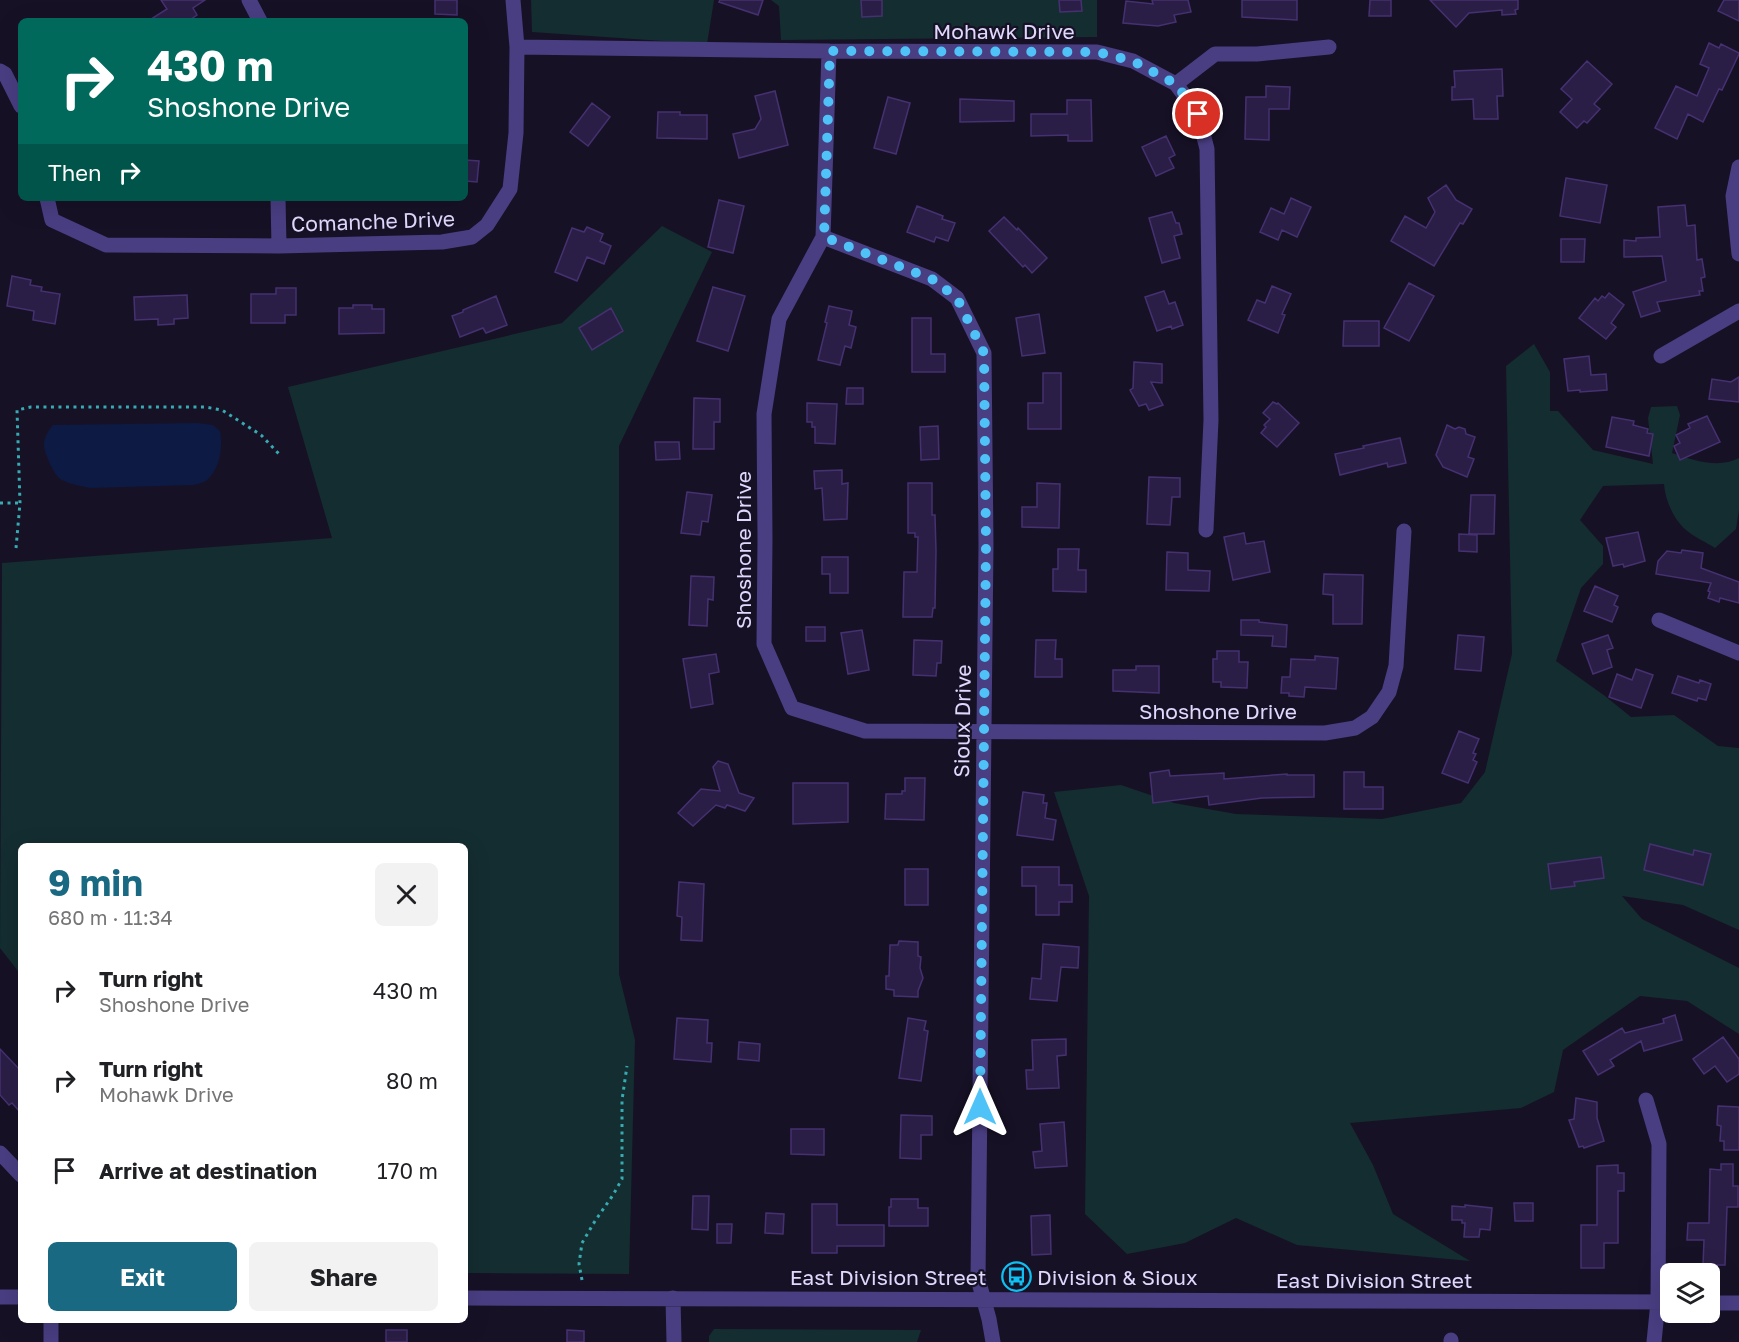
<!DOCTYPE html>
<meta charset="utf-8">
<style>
body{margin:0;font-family:"Golos Text",sans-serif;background:#f2f2f2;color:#202124;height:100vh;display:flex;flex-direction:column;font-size:22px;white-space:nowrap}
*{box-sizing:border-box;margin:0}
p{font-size:20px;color:#757577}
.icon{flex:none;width:33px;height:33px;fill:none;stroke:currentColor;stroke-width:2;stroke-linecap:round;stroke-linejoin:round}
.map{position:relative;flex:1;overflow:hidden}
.panel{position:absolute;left:18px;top:843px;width:450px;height:480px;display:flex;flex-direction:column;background:#fff;border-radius:9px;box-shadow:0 6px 24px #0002}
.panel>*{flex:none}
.top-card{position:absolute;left:18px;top:18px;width:450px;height:183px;border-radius:9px;box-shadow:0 6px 24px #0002;background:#00695c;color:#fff;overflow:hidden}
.controls{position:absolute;left:1660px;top:1263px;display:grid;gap:12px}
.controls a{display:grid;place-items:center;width:60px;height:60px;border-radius:9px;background:#fff;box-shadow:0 6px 24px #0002;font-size:30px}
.pin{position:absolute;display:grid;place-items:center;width:51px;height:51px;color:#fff;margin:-26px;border:3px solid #fff;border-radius:50%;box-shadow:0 2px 6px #0007}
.me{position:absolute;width:66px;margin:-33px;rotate:0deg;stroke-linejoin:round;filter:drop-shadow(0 0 4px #0008)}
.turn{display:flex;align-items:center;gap:21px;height:126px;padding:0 30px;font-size:27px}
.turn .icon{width:78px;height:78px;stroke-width:2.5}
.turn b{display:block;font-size:42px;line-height:51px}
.then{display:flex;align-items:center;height:57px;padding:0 30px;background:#0003;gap:12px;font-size:22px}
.round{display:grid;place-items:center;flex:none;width:63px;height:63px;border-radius:9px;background:#f2f2f2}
.headline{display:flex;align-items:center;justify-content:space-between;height:102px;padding:0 30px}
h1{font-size:36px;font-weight:700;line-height:45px;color:#186981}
.cta{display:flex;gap:12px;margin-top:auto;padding:12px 30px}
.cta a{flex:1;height:69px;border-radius:9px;background:#186981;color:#fff;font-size:24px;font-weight:700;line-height:69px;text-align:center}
.cta a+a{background:#f2f2f2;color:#202124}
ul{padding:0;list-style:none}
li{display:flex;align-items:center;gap:18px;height:90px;padding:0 30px}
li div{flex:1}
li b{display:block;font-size:22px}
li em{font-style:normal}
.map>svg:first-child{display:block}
.green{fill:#142d30}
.water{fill:#0d1a43}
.building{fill:#2b1e46;stroke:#453171;stroke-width:1.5}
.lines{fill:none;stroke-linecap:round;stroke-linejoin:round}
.path{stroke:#36abb2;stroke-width:3;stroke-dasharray:3 4.5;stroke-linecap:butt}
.minor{stroke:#493e82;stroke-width:15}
.route{stroke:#4fc3f7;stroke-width:10;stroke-dasharray:0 18}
.labels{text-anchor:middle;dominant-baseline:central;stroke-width:4.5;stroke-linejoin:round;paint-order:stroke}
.street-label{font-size:21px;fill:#e0d8fd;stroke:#171126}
.poi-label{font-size:21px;fill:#e0d8fd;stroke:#171126;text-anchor:start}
</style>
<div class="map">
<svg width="1739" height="1342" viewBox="0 0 1739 1342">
<rect width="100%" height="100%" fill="#171126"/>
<path class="green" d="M531,0h183l-7,44 -175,-12z
M771,0h326v37l-316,3 -2,-34z
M662,226l50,26 -93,194v528l16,66 -6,234 -164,-1v-427h-444v129l-21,-27 2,-385 330,-25 -44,-151 274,-64z
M1534,344l16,28v39h8l35,39 60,14 -5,-46 3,-11 26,-1 3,9 -8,38c20,7 47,16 67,5v52l-3,19 -21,19c-9,-6 -21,-11 -29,-18 -12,-10 -21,-30 -22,-46l-61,2 -23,34 23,26v18l-22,24 -25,73 49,35 26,21 43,-2 44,31 21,2v182l-56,-25 -61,-9 20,23 97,49v66l-52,-33 -47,-5 -77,54 -9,42 -33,16 -171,15 23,42 20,49 77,47 -173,-16 -61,-27 -51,25 -58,11 -42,-40 4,-318 -35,-104 67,-7 53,18 62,11 146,5 79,-16 24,-31 27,-118 -6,-288z
M714,1329l207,1 -4,12h-208v-6z"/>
<path class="water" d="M198,423l15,2 7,6c3,16 0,38 -13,49 -4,3 -9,4 -14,5l-103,3c-9,-2 -20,-4 -28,-8 -8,-4 -16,-24 -18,-33 -1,-8 4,-16 9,-22z"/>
<path class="building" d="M161,0h44l-12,8 4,7 -9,6h-40l19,-12z
M435,0h22v15l-22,-1z
M720,0h43l-5,15 -39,-13z
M861,0h21v16l-20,1z
M1059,0h22l1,11 -22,1z
M1152,0h36l3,12 -17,3 2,7 -18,4 -35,-3 3,-22 27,3z
M1242,0h55v20l-55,-3z
M1370,0h21v16h-22z
M1430,0h88v9l-3,1 1,4 -14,1v-5l-33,3 -13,14z
M1724,0h15v21l-21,-10z
M1709,43l10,5 2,-4 18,9v1l-17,36 -3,-1 -16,33 -15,-8 -11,25 -22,-11 21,-42 21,10 12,-28 -9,-4z
M1587,61l25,23 -18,20 6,5 -13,14 -3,-2 -7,7 -17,-16 12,-13 -11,-10z
M1502,69l1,27h-6l1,23h-24l-1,-20 -21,1v-13h3l-1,-16z
M1266,86l24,1 -1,22h-20v31l-24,-1 1,-42h20z
M775,91l13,54 -49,13 -6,-24 22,-5 6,-10 -6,-23z
M888,97l22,6 -14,51 -22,-6z
M960,99l54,2v20l-54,1z
M1067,100h24l1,41h-24v-6l-37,1v-22h36z
M592,103l18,14 -22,29 -18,-14z
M658,112h22v3h27v24l-50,-1z
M1166,136l9,19 -6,3 5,10 -18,8 -14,-29z
M465,160l14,1 -2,21 -12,-1z
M1566,178l41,7 -7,38 -40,-7z
M1446,185l10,15 16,9 -9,15 -3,-1 -26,43 -43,-25 14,-25 21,12 9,-16 -7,-14z
M1291,198l20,9 -14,30 -15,-7 -4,10 -18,-8 11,-24 13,6z
M719,200l25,6 -11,47 -25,-6z
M1685,205l2,21 8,-1 2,35 5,-1 3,18 -4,1 2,13h-4l1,4 -43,7 3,9 -19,6 -8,-25 33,-11 -4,-25 -38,1v-17l12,1v-3l24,-1 -2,-30z
M917,206l26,10 -1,3 13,4 -7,18 -12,-4 -2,5 -27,-10z
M1172,212l4,11h3l3,11 -8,2 6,22 -18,5 -13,-45z
M1004,217l13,13 1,-2 29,30 -15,15 -7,-8 -2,2 -34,-36z
M587,227l16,7 -3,7 11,5 -7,18 -17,-7 -10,24 -22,-9 17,-44 12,4z
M1561,239h24l-1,23h-23z
M12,276l19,4 -1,5 12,2 -1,4 19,3 -5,30 -22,-4 1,-9 -27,-5z
M1409,283l25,13 -25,45 -25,-13z
M1272,286l19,8 -9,20 3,1 -7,18 -30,-13 9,-20 8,3z
M713,287l32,9 -17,55 -31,-10z
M276,288h20v27h-11v8h-34v-29h25z
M1164,291l5,13 6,-2 8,23 -11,4 -1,-3 -14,5 -12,-34z
M1609,293l15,12 -13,18 5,4 -10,12 -27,-21 16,-20 3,3 4,-5 3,2z
M187,295l1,23 -14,1v5l-16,1v-6l-23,1 -1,-23z
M496,296l11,29 -21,8 -3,-5 -23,9 -8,-21 11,-4v-2z
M353,305h19v4h12v24l-45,1v-26h14z
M829,306l23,5 -3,14 7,2 -5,21 -6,-2 -5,19 -22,-5 9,-37 -2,-1z
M611,308l12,23 -31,19 -13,-22z
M1039,314l6,39 -23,3 -6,-38z
M912,318h19v36h14v18h-33z
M1344,321h35v25h-36z
M1589,356l2,19 15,-1 1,16 -27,2v-2l-12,1 -4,-32z
M1134,362l28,2v19l-11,-1 12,23 -14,5 -3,-6 -7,2 -9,-16 3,-2z
M1043,373h18v56h-33v-26h15z
M1739,377v25l-30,-3 3,-20 19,3z
M847,388h16v16h-17z
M694,398l26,1v23h-6v27h-21z
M1273,402l4,2 1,-1 21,20 -22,24 -16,-14 5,-6 -2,-2 6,-6 -7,-6z
M807,403l30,1 -2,40 -20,-1v-16h-3v-5h-5z
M1707,416l13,26 -40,18 -6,-14 6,-3 -4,-8 14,-7 -2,-4z
M1612,417l22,4 -1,4 15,4 -1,4 6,1 -4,22 -43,-9z
M1447,425l8,4 4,-2 6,2 1,5 9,3 -7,20 6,2 -7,18 -24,-10 -7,-12z
M938,426l1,33 -18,1 -1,-33z
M1400,438l6,25 -18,4 -1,-4 -47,12 -5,-21 29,-6 -1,-2z
M655,442h24l1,17 -24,1z
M842,470v14l6,-1 -1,36 -23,1 -2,-32 -7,1 -1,-18z
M1149,477l31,1v19h-8l-2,28 -23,-1z
M908,483h24v32h3l1,36 -1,57h-2l-1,9h-29l1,-45h13l1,-35h-3v-4h-7z
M1037,483l23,1 -1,44 -37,-1v-20h15z
M687,492l25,3 -4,27 -6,-1 -2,14 -19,-2z
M1471,495h24l-1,39h-25z
M1638,532l7,29 -21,6 -1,-3 -10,2 -7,-28z
M1244,533l2,11 18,-3 6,31 -37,8 -9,-43z
M1459,534l18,1v17l-18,-1z
M1058,549h21l-1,21h8v22l-33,-1v-22h5z
M1682,550l21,3 -2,15 38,14v21l-19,-5 -1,4 -11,-4 2,-6 -2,-1 3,-8 -55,-9 2,-13 9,-10 14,2z
M1167,552l21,1v17l22,1 -1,20 -43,-1z
M822,557h26v36h-18v-19h-8z
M1324,574l39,1 -1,49h-29v-29l-10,-1z
M691,576l23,1 -1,23 -5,-1 -1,27 -18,-1z
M1595,586l23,10 -4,9 4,2 -6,15 -28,-11z
M1241,620h18v2l28,3 -1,22 -14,-1 1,-10 -32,-1z
M806,627h19v14h-19z
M862,630l7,40 -21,4 -7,-41z
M1458,635l26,2 -3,34 -26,-2z
M1608,635l5,13 -6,2 5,17 -19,7 -11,-30z
M914,640l28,1 -1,22h-4l-1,13 -23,-1z
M1036,640h20l-1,19h7v18h-27z
M1217,651h22v11h9l-1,26 -26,-1v-5h-8v-23h4z
M716,654l3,18 -10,2 4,30 -22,4 -8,-49z
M1315,656l23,2 -2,31 -31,-2 -1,10 -15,-1v-3h-8l1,-16h8l1,-18 24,1z
M1136,666h23v27l-46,-2v-21h23z
M1636,669l17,6 -12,33 -32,-11 8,-23 15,6z
M1678,676l21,7 1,-3 11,4 -5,16 -8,-2 -1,3 -25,-8z
M1459,731l20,8 -6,14 3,1 -3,6 4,2 -9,21 -26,-10z
M718,761l10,3 11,29 15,5 -9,13 -18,-6 -2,3 -9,-3 -23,21 -15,-13 23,-24 19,2 -7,-24z
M1169,770l1,6 54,-3v6l63,-5v1h27v22l-52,1 -53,7 -1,-9 -55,7 -3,-30z
M1344,772h20v15h19v22h-39z
M905,778h20l-1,42 -39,-1 1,-25h16v-3h3z
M793,783h55v39l-55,2z
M1023,792l21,3 -1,8h4l-2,15 11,2 -3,20 -36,-5z
M1650,844l43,11 1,-5 17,4 -8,31 -59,-15z
M1601,857l3,21 -30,4 1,4 -24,3 -3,-25z
M1022,867h37v18h13v17h-13v13h-23v-29h-14z
M905,869h23v36h-23z
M679,882l25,2 -2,57 -21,-1 1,-23 -5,-1z
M899,941l19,1v14l3,1 -1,11 3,10 -5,13v6l-24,-1v-6l-8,-1v-13h3l1,-31h8z
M1043,944l36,3 -1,21 -17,-1 -4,34 -27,-2 2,-21 9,1z
M1675,1015l7,25 -38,11 -3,-10 -31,19 4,6 -16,9 -15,-24 39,-23 3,5 39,-10 -1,-4z
M677,1018l31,2 -1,23h5l-1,19 -37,-3z
M908,1018l18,3 -2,9 4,1 -7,50 -22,-3z
M1723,1037l16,22v15l-12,8 -12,-16 -11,8 -11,-15z
M1066,1039v16l-9,1 2,32 -32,1 -1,-19h7l-1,-30z
M739,1042l21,2 -1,17 -21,-2z
M0,1049l21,22v42l-9,-10 -3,2 -9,-10z
M1576,1098l21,4v16l7,23 -20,7 -1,-2 -4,1 -10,-27 5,-1z
M1718,1106l21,1v43h-15v-9h-4l1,-15 -4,-1z
M901,1115l31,1v19h-11v24l-21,-1z
M1064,1122l3,44 -32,2 -2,-16 9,-1 -2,-27z
M791,1129h33v26l-33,-1z
M1721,1164h12v22h5v21h-11l-2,58h-22l1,-25h-17l1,-17h21l1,-54 11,1z
M1618,1165v8h6v18h-6v52h-14v25h-23v-43h16v-59z
M693,1196h16l-1,34 -16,-1z
M891,1199h27v9h10v18h-39v-19h2z
M1514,1203h19v18h-18z
M812,1204h25v21h47v21h-47v7h-25z
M1465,1205l27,3 -2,22 -10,-1 -1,8h-15l1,-14h-3v-3h-10v-14l13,1z
M766,1213l18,1 -1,20 -18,-1z
M1050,1215l1,39 -19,1 -1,-39z
M717,1224h15l-1,19h-14z
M386,1330h21v12h-21z
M567,1330l17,1v11h-17z"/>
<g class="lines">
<path class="path" d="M0,503h20
M16,548l4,-45 -3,-93 14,-3h174l17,3 39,25 19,20
M582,1280l-3,-16 3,-21 13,-22 18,-26 9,-16v-79l5,-34"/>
<path class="minor" d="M249,0l11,21
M517,47l312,4 268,1 36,9 43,23 22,30 9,35 4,271 -5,110
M829,51l-6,186 -44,82 -15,95 1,125 -1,105 28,64 73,23 460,2 30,-5 17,-11 17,-25 7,-26 8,-135
M0,71l5,3 16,32
M1176,84l39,-30h42l72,-7
M1739,167l-6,29 6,58
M47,198l5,22 54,25 173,1 163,-4 30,-5 15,-12 23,-36 6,-56 1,-86 -4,-47
M278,198l1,48
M823,237l109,42 25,19 27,55 2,192 -8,734 11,40 4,23
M1661,356l78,-45
M1659,620l80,33
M1646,1100l13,44 -1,158 -4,40
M0,1153l21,22
M0,1297h21
M465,1298l1206,4
M673,1298l1,44
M1710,1303h29
M51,1342v-22
M1451,1342v-2"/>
</g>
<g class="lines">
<path class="route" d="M980,1107l6,-562 -2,-192 -27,-55 -25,-19 -108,-42 6,-186 267,1 36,9 43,23 22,30"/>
</g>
<defs>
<symbol id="bus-ring" viewBox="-11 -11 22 22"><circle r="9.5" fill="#171126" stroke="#0ec1f2" stroke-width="1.5"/><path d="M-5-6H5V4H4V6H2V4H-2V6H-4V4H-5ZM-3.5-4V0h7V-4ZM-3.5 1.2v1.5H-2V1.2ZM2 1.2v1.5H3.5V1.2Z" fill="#0ec1f2"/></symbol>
</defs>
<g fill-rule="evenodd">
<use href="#bus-ring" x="1000" y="1260" width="33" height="33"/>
</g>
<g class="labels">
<g class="street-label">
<text x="1004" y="31">Mohawk Drive</text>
<text transform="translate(373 221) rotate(-2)">Comanche Drive</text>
<text transform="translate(743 550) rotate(-90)">Shoshone Drive</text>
<text x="1218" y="711">Shoshone Drive</text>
<text transform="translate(962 721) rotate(-89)">Sioux Drive</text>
<text x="888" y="1277">East Division Street</text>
<text x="1374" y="1280">East Division Street</text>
</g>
<g class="poi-label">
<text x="1037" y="1277">Division &amp; Sioux</text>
</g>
</g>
</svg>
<div class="controls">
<a><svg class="icon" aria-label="layers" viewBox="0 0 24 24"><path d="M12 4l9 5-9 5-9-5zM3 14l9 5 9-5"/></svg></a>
</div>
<div class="pin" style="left:1198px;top:114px;background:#d93025"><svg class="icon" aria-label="arrive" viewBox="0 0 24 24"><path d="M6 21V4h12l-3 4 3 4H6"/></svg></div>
<svg class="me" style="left:980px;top:1107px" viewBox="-20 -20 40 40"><path d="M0-17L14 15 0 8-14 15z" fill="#4fc3f7" stroke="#fff" stroke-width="4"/></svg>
<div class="top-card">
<div class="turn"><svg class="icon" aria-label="right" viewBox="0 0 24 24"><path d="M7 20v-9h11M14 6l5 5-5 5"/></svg><div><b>430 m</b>Shoshone Drive</div></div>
<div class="then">Then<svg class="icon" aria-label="right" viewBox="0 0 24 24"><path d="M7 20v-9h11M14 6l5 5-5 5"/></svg></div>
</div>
<section class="panel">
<div class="headline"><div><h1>9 min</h1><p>680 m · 11:34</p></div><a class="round"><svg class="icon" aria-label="close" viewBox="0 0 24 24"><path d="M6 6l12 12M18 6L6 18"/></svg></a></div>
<ul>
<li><svg class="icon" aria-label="right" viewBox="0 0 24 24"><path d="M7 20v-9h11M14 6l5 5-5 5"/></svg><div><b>Turn right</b><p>Shoshone Drive</p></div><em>430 m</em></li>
<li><svg class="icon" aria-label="right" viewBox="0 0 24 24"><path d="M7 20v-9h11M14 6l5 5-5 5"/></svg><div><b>Turn right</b><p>Mohawk Drive</p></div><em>80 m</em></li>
<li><svg class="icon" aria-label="arrive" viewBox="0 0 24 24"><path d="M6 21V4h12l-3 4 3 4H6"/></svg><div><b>Arrive at destination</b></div><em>170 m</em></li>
</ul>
<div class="cta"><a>Exit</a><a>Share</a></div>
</section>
</div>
